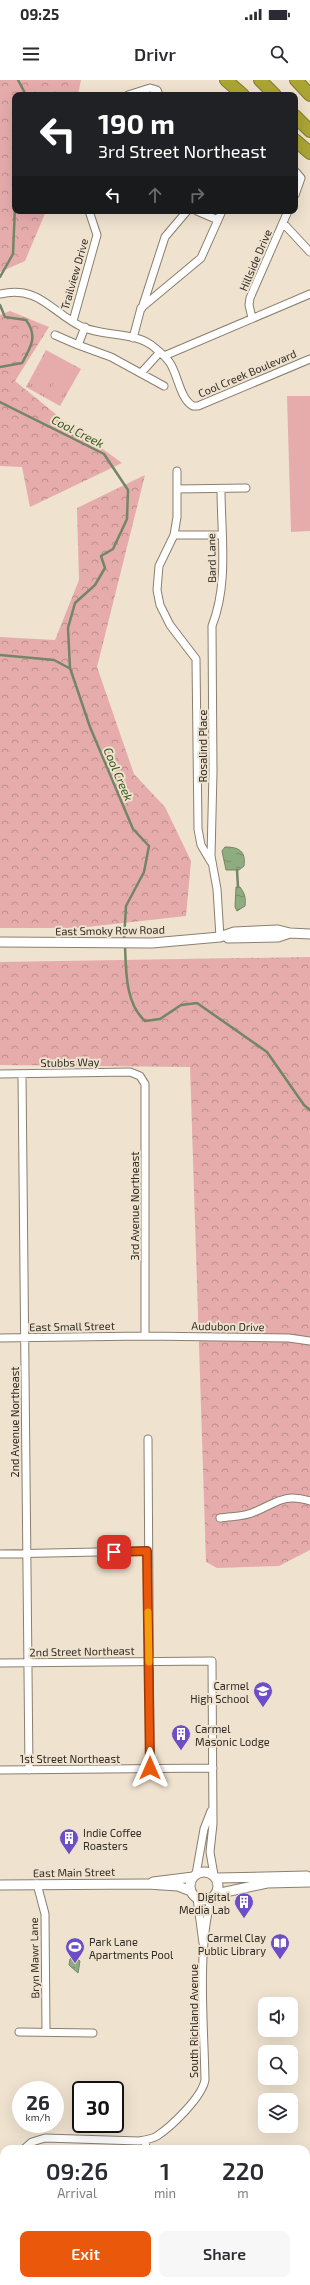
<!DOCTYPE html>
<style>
body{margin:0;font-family:"Exo 2",sans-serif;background:#f7f7f7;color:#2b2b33;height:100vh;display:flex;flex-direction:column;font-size:15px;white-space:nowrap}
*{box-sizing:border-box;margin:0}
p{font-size:13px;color:#7c7c81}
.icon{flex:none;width:22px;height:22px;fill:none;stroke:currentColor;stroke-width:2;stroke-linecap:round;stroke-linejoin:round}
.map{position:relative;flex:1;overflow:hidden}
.drawer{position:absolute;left:0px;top:2065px;width:310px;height:140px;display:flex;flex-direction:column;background:#fff;border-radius:12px 12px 0 0;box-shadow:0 4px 16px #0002}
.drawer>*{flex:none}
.hud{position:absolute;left:12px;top:12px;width:286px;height:122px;border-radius:8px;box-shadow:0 4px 16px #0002;background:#202124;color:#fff;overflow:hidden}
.fabs{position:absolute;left:258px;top:1917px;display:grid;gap:8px}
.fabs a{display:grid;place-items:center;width:40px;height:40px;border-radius:8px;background:#fff;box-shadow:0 4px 16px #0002;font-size:20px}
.speed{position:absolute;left:12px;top:2001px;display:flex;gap:8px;font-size:20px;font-weight:700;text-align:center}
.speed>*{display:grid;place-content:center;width:52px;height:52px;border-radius:50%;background:#fff;box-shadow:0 4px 16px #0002;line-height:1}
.speed small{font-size:10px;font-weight:400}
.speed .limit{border:2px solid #111;border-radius:6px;background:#fff;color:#111}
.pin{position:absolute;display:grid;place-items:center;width:34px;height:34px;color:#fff;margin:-17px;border-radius:8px;box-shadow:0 2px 6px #0006}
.me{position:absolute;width:44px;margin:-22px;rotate:0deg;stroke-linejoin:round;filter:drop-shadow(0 0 3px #0008)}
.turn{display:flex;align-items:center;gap:14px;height:84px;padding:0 20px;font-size:18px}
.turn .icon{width:52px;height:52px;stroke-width:2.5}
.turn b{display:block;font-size:28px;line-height:34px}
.lanes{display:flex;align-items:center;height:38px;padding:0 20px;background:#0003;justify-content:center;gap:20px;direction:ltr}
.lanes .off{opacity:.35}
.eta{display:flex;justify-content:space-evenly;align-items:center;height:68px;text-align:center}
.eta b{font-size:24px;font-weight:600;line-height:28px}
.button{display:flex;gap:8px;margin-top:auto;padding:8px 20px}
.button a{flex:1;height:46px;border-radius:8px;background:#ea580c;color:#fff;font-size:16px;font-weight:600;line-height:46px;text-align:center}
.button a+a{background:#f7f7f7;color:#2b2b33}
.status{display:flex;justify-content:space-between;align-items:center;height:28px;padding:0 20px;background:#fff;direction:ltr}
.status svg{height:11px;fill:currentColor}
header{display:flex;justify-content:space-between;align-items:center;height:52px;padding:0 20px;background:#fff;font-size:18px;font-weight:600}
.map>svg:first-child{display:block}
.forest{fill:url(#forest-crowns)}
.park{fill:url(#park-tufts)}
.garden{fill:#e6acac}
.water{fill:url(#water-ripples);stroke:#738665}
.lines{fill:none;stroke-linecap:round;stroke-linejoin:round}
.stream{stroke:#738665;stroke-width:2.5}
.street-casing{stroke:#8b7f6e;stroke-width:9}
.secondary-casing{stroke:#8b7f6e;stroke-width:11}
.highway-casing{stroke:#807b2f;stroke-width:14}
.street{stroke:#fff;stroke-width:7}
.secondary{stroke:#fff;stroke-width:9}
.highway{stroke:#aba534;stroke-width:12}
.route-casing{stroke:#983908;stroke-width:10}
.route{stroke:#ea580c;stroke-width:7}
.slow{stroke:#f59e0b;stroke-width:7}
.labels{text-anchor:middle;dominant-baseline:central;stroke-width:4;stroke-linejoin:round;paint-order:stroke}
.street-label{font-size:11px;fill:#312c25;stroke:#efe2cf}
.poi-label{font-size:11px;fill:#312c25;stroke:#efe2cf;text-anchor:end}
.water-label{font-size:12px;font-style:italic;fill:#32581a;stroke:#efe2cf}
</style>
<div class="status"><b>09:25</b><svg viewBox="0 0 49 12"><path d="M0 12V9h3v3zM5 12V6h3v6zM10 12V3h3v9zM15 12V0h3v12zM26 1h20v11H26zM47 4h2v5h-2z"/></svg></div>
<header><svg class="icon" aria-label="menu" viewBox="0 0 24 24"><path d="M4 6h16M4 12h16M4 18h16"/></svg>Drivr<svg class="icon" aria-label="search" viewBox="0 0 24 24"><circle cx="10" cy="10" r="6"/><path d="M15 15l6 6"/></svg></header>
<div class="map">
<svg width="310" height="2205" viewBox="0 0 310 2205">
<defs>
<pattern id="forest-crowns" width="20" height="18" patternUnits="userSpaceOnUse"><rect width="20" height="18" fill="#e6acac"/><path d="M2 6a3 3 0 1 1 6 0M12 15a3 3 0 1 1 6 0" fill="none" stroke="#bb8c8c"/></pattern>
<pattern id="park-tufts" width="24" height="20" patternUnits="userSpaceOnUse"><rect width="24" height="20" fill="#e6acac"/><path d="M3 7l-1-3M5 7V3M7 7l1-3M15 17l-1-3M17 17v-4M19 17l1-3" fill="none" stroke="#bb8c8c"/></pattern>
<pattern id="water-ripples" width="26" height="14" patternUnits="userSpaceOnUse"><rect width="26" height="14" fill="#8fac80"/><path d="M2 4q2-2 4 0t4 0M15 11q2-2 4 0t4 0" fill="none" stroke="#758c69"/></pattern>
</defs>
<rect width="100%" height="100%" fill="#efe2cf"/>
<path class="forest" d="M0,0h81l-3,15h-63v116h31l-21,50 -25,11z
M10,231l39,16 -34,54 48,39 59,43 -92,44 -8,-40 -22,-1v-151z
M145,395l-48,192 37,107 31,33 26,54 -5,55 -108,12h-78v-291l55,3 24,-60 -2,-72z
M310,877v593l-31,16 -62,2 -11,-6 -16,-495 -190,-2v-103z"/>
<path class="park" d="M46,270l35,19 -21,37 -34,-19z"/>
<path class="garden" d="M47,279l11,6 -13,24 -11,-6z
M62,287l12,6 -13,25 -12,-6z
M287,316h23v135l-19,1z"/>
<path class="water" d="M225,767c14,0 21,4 19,19l-5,4h-13l-4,-19z
M236,807h4c5,7 6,11 5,19l-8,5 -2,-4z
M73,1876l7,5 -2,12 -9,-8 1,-6z"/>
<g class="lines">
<path class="stream" d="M18,0l8,15
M0,197l13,-23 2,-48
M0,225l5,12 21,3c12,16 5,27 -4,43l-22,4
M0,322l104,52 24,36 -1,29 -14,30 -12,7 4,12 -10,17 -20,18 -7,25 2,40 20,59 43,102 16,17 -5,26 -18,34 -2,34
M0,575l54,5 15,8
M237,790l1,17
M125,865c1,25 0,58 20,76l15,-2 21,-14 16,-2 70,49 37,53 6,5"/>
<defs>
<path id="street" d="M128,15l22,-7 7,2 2,5
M295,91l6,7 -6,17
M197,131l21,9
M283,143l27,29
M0,214c39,-9 51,18 82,33 23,10 54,4 73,21 5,4 11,9 15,15 8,12 10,36 23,43h5l112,-47
M142,228l23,-71 22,-26
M252,238l-3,-13 1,-7 38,-87
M73,241l24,-86 -8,-24
M85,247l-7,18 33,12 53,29
M55,255l23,10
M133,258l8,-30 60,-50 21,-47
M164,276l146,-62
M141,293l19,-21
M177,391v46l-3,18 -15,31 -2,24 3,15 10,20 26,34 2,170 3,16 10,17
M177,409l69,-1
M174,455h47
M220,857l-3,-48 -6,-33 2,-84 -1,-146c17,-43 9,-92 9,-137
M0,994l130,-2 10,4 5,8v252
M22,994l7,696
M0,1258l145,-2 144,2 21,3
M148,1359l2,330
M220,1438c11,-2 25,-1 34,-6 23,-9 29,-19 56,-11
M0,1474l147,-3
M0,1583l212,-2 1,163 -3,28 4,23
M0,1690l213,-2
M196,1794l8,-45 7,-18
M37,1804l8,30 1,118
M197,1818l6,45
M19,1952l74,1
M145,2060l1,9
M24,2069l8,-7 13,-4 94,3c6,-1 13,-2 18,-5 15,-10 45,-39 48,-56 -1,-56 -8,-128 6,-181
M149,2201v4
M13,2205l1,-4"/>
<path id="secondary" d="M228,858l50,-1 12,-4
M0,862l152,1 68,-6 14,-5 44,-2 12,3 20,1
M190 1806a14 14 0 1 1 28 0a14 14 0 1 1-28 0Z
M217,1798l90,-2
M153,1802l40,-5
M0,1805l147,-1 31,2 13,5
M216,1814l51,-11 43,-1"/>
<path id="highway" d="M226,0l17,15
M260,0l15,15
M296,0l14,15
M295,36l15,15
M295,60l15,13"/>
</defs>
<use href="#street" class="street-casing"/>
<use href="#secondary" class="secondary-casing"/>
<use href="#highway" class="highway-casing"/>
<use href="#street" class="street"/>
<use href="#secondary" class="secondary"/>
<use href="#highway" class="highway"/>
</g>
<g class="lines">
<defs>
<path id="route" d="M114,1472l33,-1 3,217"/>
</defs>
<use href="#route" class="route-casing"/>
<use href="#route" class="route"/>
<path class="slow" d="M148,1532l1,50"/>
</g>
<defs>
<symbol id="school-pin" viewBox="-11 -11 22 30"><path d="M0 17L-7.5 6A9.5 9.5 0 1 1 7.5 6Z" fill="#6d4ec7" stroke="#efe2cf"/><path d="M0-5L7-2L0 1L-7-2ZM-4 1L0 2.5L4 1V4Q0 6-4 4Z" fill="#fff"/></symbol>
<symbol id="building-pin" viewBox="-11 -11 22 30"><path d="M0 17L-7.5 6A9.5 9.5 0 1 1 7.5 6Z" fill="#6d4ec7" stroke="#efe2cf"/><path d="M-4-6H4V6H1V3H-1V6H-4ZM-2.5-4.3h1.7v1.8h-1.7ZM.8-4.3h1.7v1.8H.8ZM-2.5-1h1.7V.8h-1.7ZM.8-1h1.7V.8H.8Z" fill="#fff"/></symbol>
<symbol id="library-pin" viewBox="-11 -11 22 30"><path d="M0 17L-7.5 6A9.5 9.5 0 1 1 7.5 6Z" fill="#6d4ec7" stroke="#efe2cf"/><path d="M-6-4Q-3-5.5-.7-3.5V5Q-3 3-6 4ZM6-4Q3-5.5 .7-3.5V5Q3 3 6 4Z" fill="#fff"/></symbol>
<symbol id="stadium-pin" viewBox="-11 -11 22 30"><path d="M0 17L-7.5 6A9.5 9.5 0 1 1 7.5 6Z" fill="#6d4ec7" stroke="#efe2cf"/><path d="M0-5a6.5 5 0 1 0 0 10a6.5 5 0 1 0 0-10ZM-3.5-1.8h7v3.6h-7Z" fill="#fff"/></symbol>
</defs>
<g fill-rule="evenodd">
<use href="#school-pin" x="252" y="1600" width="22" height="30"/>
<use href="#building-pin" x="170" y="1643" width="22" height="30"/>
<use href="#building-pin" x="58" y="1747" width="22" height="30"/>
<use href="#building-pin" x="233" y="1811" width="22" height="30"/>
<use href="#library-pin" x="269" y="1852" width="22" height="30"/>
<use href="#stadium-pin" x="64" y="1856" width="22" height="30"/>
</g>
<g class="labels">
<g class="street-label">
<text transform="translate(255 180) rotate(-67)">Hillside Drive</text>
<text transform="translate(74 194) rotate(-74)">Trailview Drive</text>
<text transform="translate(247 293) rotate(-23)">Cool Creek Boulevard</text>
<text transform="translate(211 478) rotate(-91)">Bard Lane</text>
<text transform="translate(202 666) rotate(-90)">Rosalind Place</text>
<text transform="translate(110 850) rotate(-1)">East Smoky Row Road</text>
<text transform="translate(70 982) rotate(-1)">Stubbs Way</text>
<text transform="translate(134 1126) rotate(-90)">3rd Avenue Northeast</text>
<text transform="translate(72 1246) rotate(-1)">East Small Street</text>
<text transform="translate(228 1246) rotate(1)">Audubon Drive</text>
<text transform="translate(14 1342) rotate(-90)">2nd Avenue Northeast</text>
<text transform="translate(82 1571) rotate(-1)">2nd Street Northeast</text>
<text x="70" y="1678">1st Street Northeast</text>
<text transform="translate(74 1792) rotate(-1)">East Main Street</text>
<text transform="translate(34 1878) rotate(-91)">Bryn Mawr Lane</text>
<text transform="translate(193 1941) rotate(-90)">South Richland Avenue</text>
</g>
<g class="poi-label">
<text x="249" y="1605">Carmel<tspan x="249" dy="13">High School</tspan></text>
<text x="195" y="1648" text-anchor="start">Carmel<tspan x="195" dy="13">Masonic Lodge</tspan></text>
<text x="83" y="1752" text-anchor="start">Indie Coffee<tspan x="83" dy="13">Roasters</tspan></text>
<text x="230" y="1816">Digital<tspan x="230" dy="13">Media Lab</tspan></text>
<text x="266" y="1857">Carmel Clay<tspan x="266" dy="13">Public Library</tspan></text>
<text x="89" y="1861" text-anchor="start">Park Lane<tspan x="89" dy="13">Apartments Pool</tspan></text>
</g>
<g class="water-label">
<text transform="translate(78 351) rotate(27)">Cool Creek</text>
<text transform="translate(119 694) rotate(67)">Cool Creek</text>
</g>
</g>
</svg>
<div class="fabs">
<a><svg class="icon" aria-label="sound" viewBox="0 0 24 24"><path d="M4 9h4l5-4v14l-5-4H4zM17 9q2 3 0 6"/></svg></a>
<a><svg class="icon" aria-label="search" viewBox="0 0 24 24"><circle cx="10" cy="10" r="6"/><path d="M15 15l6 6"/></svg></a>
<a><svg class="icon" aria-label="layers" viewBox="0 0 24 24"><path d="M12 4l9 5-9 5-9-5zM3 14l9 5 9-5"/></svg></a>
</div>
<div class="speed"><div>26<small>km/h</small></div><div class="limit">30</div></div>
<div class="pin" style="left:114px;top:1472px;background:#d93025"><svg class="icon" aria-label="arrive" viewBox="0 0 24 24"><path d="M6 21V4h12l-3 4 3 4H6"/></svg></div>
<svg class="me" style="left:150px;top:1688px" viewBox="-20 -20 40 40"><path d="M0-17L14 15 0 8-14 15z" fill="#ea580c" stroke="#fff" stroke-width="4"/></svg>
<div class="hud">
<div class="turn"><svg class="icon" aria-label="left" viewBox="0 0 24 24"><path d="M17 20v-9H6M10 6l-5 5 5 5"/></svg><div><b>190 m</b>3rd Street Northeast</div></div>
<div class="lanes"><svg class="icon" aria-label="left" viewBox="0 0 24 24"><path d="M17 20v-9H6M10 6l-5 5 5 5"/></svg><svg class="icon off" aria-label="ahead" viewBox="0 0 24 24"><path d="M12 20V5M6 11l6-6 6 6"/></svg><svg class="icon off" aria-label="right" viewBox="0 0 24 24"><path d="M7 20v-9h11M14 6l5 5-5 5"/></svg></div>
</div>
<section class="drawer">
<div class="eta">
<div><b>09:26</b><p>Arrival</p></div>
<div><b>1</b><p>min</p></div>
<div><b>220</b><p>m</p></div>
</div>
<div class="button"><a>Exit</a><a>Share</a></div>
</section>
</div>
